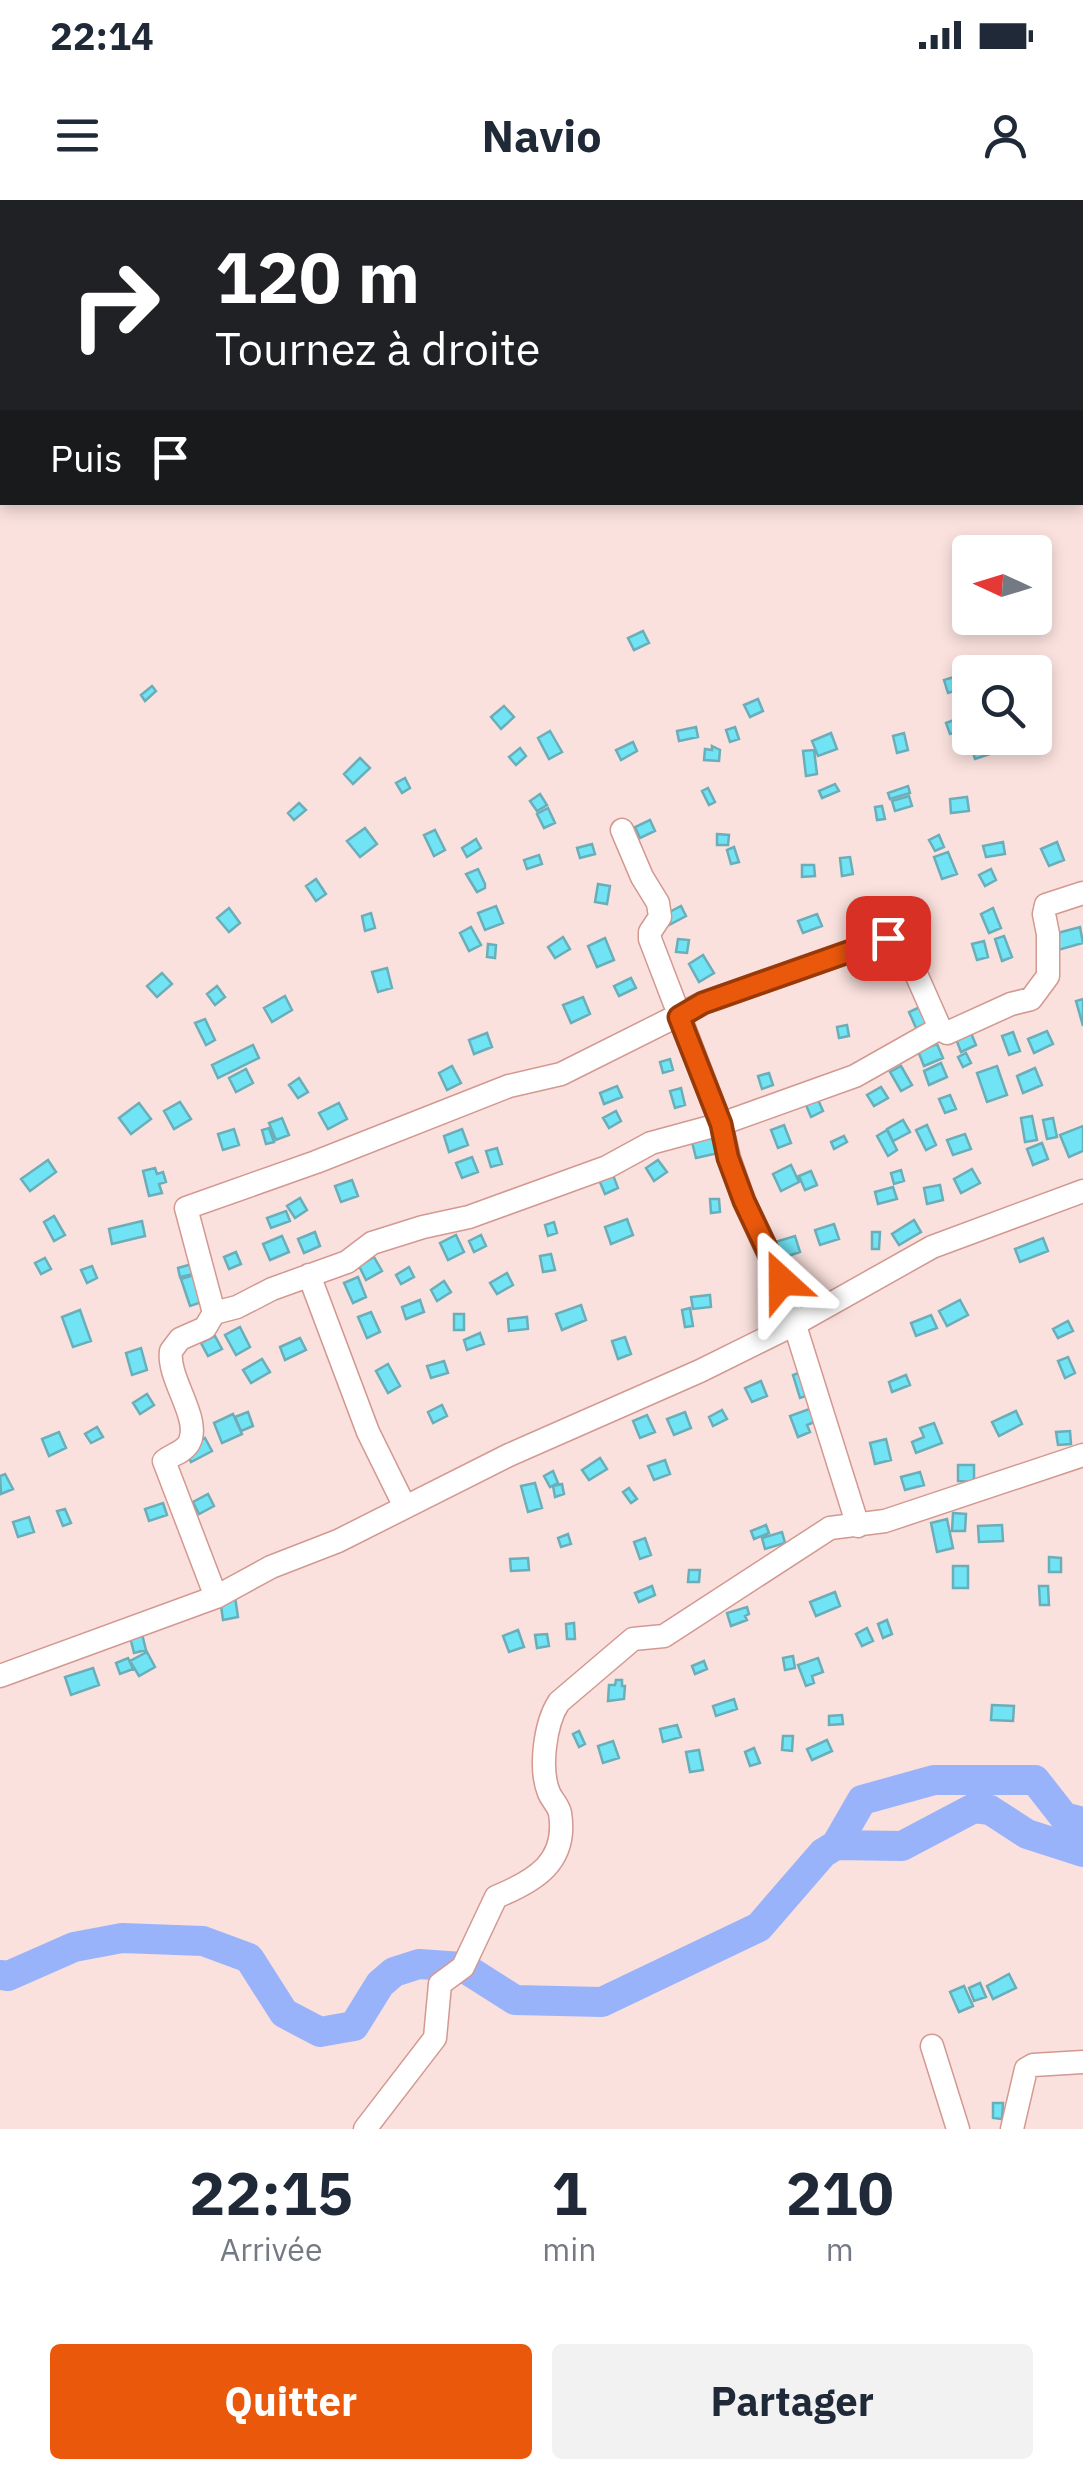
<!DOCTYPE html>
<html lang="fr">
<meta charset="utf-8">
<style>
body{margin:0;font-family:"IBM Plex Sans",sans-serif;background:#f2f2f3;color:#1f2937;height:100vh;display:flex;flex-direction:column;font-size:38px;white-space:nowrap}
*{box-sizing:border-box;margin:0}
p{font-size:32px;color:#747a83}
.icon{flex:none;width:55px;height:55px;fill:none;stroke:currentColor;stroke-width:2;stroke-linecap:round;stroke-linejoin:round}
.map{position:relative;height:1929px;overflow:hidden}
.sheet{display:flex;flex-direction:column;background:#fff;flex:1}
.sheet>*{flex:none}
.top-card{position:absolute;left:0px;top:0px;width:1085px;height:305px;box-shadow:0 5px 15px #0003;background:#202124;color:#fff;overflow:hidden}
.needle{width:65px;rotate:274deg}
.buttons{position:absolute;left:952px;top:335px;display:grid;gap:20px}
.buttons a{display:grid;place-items:center;width:100px;height:100px;border-radius:10px;background:#fff;box-shadow:0 5px 15px #0003;font-size:50px}
.pin{position:absolute;display:grid;place-items:center;width:85px;height:85px;color:#fff;margin:-42px;border-radius:20px;box-shadow:0 5px 15px #0006}
.me{position:absolute;width:110px;margin:-55px;rotate:336deg;stroke-linejoin:round;filter:drop-shadow(0 0 8px #0008)}
.turn{display:flex;align-items:center;gap:35px;height:210px;padding:0 50px;font-size:45px}
.turn .icon{width:130px;height:130px;stroke-width:2.5}
.turn b{display:block;font-size:70px;line-height:85px}
.then{display:flex;align-items:center;height:95px;padding:0 50px;background:#0003;gap:20px;font-size:38px}
.eta{display:flex;justify-content:space-evenly;align-items:center;height:170px;text-align:center}
.eta b{font-size:60px;font-weight:700;line-height:70px}
.cta{display:flex;gap:20px;margin-top:auto;padding:20px 50px}
.cta a{flex:1;height:115px;border-radius:10px;background:#ea580c;color:#fff;font-size:40px;font-weight:700;line-height:115px;text-align:center}
.cta a+a{background:#f2f2f3;color:#1f2937}
.status{display:flex;justify-content:space-between;align-items:center;height:70px;padding:0 50px;background:#fff;direction:ltr}
.status svg{height:28px;fill:currentColor}
header{display:flex;justify-content:space-between;align-items:center;height:130px;padding:0 50px;background:#fff;font-size:45px;font-weight:700}
.map>svg:first-child{display:block}
.water{fill:#99b3fb}
.lines{fill:none;stroke-linecap:round;stroke-linejoin:round}
.river{stroke:#99b3fb;stroke-width:30}
.building{fill:#70e4f5;stroke:#6aaeb9;stroke-width:2.5}
.minor-casing{stroke:#d39991;stroke-width:25}
.minor{stroke:#fff;stroke-width:22}
.route-casing{stroke:#983908;stroke-width:25}
.route{stroke:#ea580c;stroke-width:18}
</style>
<div class="status"><b>22:14</b><svg viewBox="0 0 49 12"><path d="M0 12V9h3v3zM5 12V6h3v6zM10 12V3h3v9zM15 12V0h3v12zM26 1h20v11H26zM47 4h2v5h-2z"/></svg></div>
<header><svg class="icon" aria-label="menu" viewBox="0 0 24 24"><path d="M4 6h16M4 12h16M4 18h16"/></svg>Navio<svg class="icon" aria-label="person" viewBox="0 0 24 24"><circle cx="12" cy="8" r="4"/><path d="M4 21q1-7 8-7t8 7"/></svg></header>
<div class="map">
<svg width="1083" height="1929" viewBox="0 0 1083 1929">
<rect width="100%" height="100%" fill="#fae1dd"/>
<path class="water" d="M0,0h439l-437,2 -2,231z"/>
<g class="lines">
<path class="river" d="M836,1645l26,-45 72,-20h101l29,37 19,5
M0,1775l8,1 66,-29 48,-9 81,3 46,17 35,55 36,19 34,-6 26,-42 14,-12 25,-8 44,3 52,33 87,2 157,-75 64,-74 13,-8 66,1 72,-38 16,2 37,24 56,18"/>
</g>
<path class="building" d="M643,431l6,12 -15,7 -6,-12z
M960,475l4,13 -16,5 -4,-13z
M1039,477l6,12 -10,6v-16z
M152,486l4,5 -11,10 -4,-6z
M758,499l5,12 -13,6 -6,-12z
M504,506l10,11 -13,12 -10,-12z
M962,517l3,12 -15,5 -4,-11z
M696,527l2,10 -19,4 -2,-10z
M735,527l4,12 -9,3 -4,-12z
M550,531l12,21 -13,7 -11,-21z
M831,533l6,16 -19,7 -6,-15z
M904,533l4,17 -11,3 -4,-17z
M985,538l5,16 -15,5 -6,-19z
M633,542l4,9 -16,9 -5,-10z
M712,546l8,4 -1,11 -15,-1 1,-11 7,1z
M520,548l6,8 -10,9 -7,-8z
M814,550l3,24 -11,2 -3,-25z
M360,558l10,10 -17,16 -9,-10z
M405,578l5,10 -8,5 -6,-10z
M835,584l4,7 -17,7 -3,-7z
M908,586l2,7 -20,6 -2,-6z
M708,588l7,14 -6,3 -7,-14z
M540,594l7,11 -10,6 -7,-10z
M909,596l3,10 -17,5 -3,-10z
M967,597l2,14 -18,2 -1,-14z
M299,603l7,7 -12,10 -6,-7z
M882,606l3,13 -8,1 -2,-13z
M548,608l7,15 -11,5 -7,-14z
M650,620l5,11 -15,7 -5,-11z
M365,628l12,16 -17,13 -13,-16z
M435,630l10,20 -11,6 -10,-21z
M717,634l12,1 -1,10h-11z
M939,635l5,12 -9,4 -6,-11z
M476,639l5,9 -14,9 -5,-9z
M1003,642l2,12 -19,3 -3,-11z
M1057,642l7,18 -15,6 -8,-17z
M592,644l3,10 -15,4 -3,-10z
M734,647l5,15 -8,2 -4,-14z
M948,652l9,22 -15,5 -8,-22z
M539,655l3,9 -15,5 -3,-9z
M850,657l3,17 -11,2 -2,-18z
M802,665h12l1,11 -13,1z
M478,669l7,15v4l-8,4 -11,-18z
M991,669l5,11 -11,6 -6,-11z
M316,679l10,15 -10,7 -10,-15z
M598,684l12,2 -3,18 -12,-2z
M496,706l7,17 -18,7 -7,-17z
M681,706l5,10 -17,9 -5,-10z
M229,708l11,15 -11,9 -12,-14z
M993,708l8,20 -12,5 -8,-19z
M371,713l4,15 -10,3 -3,-15z
M817,714l5,12 -19,7 -5,-12z
M471,727l10,18 -12,6 -9,-18z
M1080,727l3,16 -25,7 -4,-16z
M1004,736l8,21 -10,4 -7,-22z
M563,737l7,12 -15,9 -7,-11z
M605,738l9,22 -17,7 -9,-21z
M678,739l11,1 -2,13 -11,-1z
M984,741l4,16 -11,3 -5,-16z
M488,744l8,1 -1,13 -8,-1z
M703,755l11,18 -15,9 -10,-18z
M387,768l5,20 -14,4 -6,-20z
M162,773l10,11 -15,13 -10,-11z
M631,778l5,10 -17,8 -5,-10z
M217,786l8,11 -10,8 -8,-11z
M285,796l7,14 -20,12 -8,-14z
M583,797l7,17 -19,9 -8,-18z
M1083,799v27l-7,-25z
M922,806l7,17 -13,5 -7,-16z
M205,819l10,21 -9,5 -11,-22z
M847,825l2,11 -10,2 -2,-11z
M1047,831l6,13 -19,9 -6,-14z
M1013,832l7,19 -11,4 -7,-19z
M487,833l5,14 -18,7 -5,-14z
M971,833l5,12 -15,7 -5,-13z
M937,844l6,14 -19,8 -6,-15z
M253,845l6,13 -41,20 -6,-13z
M966,853l5,10 -8,4 -5,-10z
M670,859l3,11 -10,3 -3,-11z
M941,863l6,14 -18,8 -5,-14z
M452,866l9,17 -14,7 -8,-17z
M901,866l11,19 -11,6 -11,-19z
M997,866l10,29 -20,7 -10,-29z
M1035,868l7,17 -19,8 -6,-17z
M246,869l7,14 -17,9 -7,-14z
M769,873l4,12 -11,4 -4,-13z
M299,878l9,14 -10,6 -9,-13z
M617,886l5,11 -18,7 -4,-11z
M881,887l7,11 -14,8 -7,-11z
M681,888l4,17 -10,3 -5,-17z
M815,893l8,18 -12,6 -8,-19z
M950,895l6,14 -11,4 -6,-14z
M180,902l11,17 -17,10 -10,-18z
M139,903l12,16 -20,15 -12,-16z
M339,903l8,16 -19,10 -9,-16z
M616,911l5,10 -12,7 -6,-10z
M1032,916l5,24 -12,2 -4,-24z
M282,918l7,17 -13,5 -7,-17z
M1053,918l4,19 -10,2 -4,-19z
M903,920l7,12 -17,9 -6,-12z
M784,925l7,18 -13,5 -7,-18z
M927,925l9,20 -10,5 -10,-20z
M1083,926v25l-14,6 -9,-22z
M269,928l5,14 -8,2 -4,-14z
M234,929l5,16 -16,5 -5,-16z
M462,929l6,16 -19,7 -5,-16z
M887,930l10,20 -9,6 -11,-20z
M965,934l6,15 -18,6 -6,-15z
M714,936l4,17 -22,5 -4,-16z
M844,936l3,6 -13,7 -3,-7z
M1042,943l6,16 -15,6 -6,-16z
M497,948l5,16 -11,3 -5,-16z
M472,957l6,15 -16,6 -6,-15z
M48,960l8,12 -26,19 -9,-12z
M658,960l9,12 -13,9 -8,-13z
M791,965l8,17 -18,9 -8,-17z
M155,968l2,6 6,-2 3,10 -7,2 3,9 -13,3 -6,-25z
M972,969l8,14 -19,10 -7,-14z
M611,970l7,18 -13,6 -8,-19z
M901,970l3,11 -10,3 -3,-11z
M811,971l6,14 -12,5 -6,-14z
M352,980l6,16 -17,6 -6,-16z
M940,985l3,15 -16,4 -3,-16z
M893,987l4,12 -19,5 -3,-12z
M300,998l7,12 -12,8 -8,-12z
M710,999h9l1,13 -9,1z
M286,1011l4,10 -19,7 -4,-10z
M54,1016l11,19 -11,6 -10,-19z
M627,1019l6,16 -22,9 -6,-17z
M914,1020l7,12 -22,13 -7,-11z
M142,1021l3,15 -33,8 -3,-15z
M554,1022l3,11 -9,3 -3,-11z
M834,1024l5,15 -19,6 -5,-15z
M315,1032l5,14 -16,7 -6,-14z
M872,1032h8l-1,17h-7z
M456,1035l8,17 -16,8 -8,-17z
M481,1035l5,11 -12,6 -5,-11z
M282,1036l7,16 -19,8 -7,-16z
M795,1036l5,16 -20,7 -5,-17z
M1043,1038l5,13 -28,11 -5,-13z
M236,1052l5,12 -12,5 -5,-12z
M551,1054l4,16 -12,2 -3,-16z
M374,1057l8,14 -16,9 -7,-14z
M45,1058l6,11 -10,5 -6,-11z
M192,1064l2,10 -14,3 -2,-9z
M92,1066l5,12 -10,5 -6,-13z
M409,1067l5,10 -13,7 -5,-9z
M507,1073l6,12 -16,9 -7,-11z
M197,1074l8,27 -15,5 -9,-27z
M358,1077l8,20 -13,6 -9,-20z
M444,1081l7,11 -14,9 -6,-11z
M710,1095l1,12 -18,2 -2,-12z
M420,1100l4,12 -18,7 -4,-12z
M960,1100l8,15 -21,11 -8,-15z
M581,1105l5,15 -24,10 -6,-16z
M690,1108l3,18 -8,1 -3,-17z
M80,1110l11,31 -18,6 -11,-30z
M371,1112l9,20 -13,6 -9,-21z
M454,1114h10v16h-10z
M931,1115l6,13 -21,8 -5,-13z
M527,1117l1,12 -19,2 -1,-12z
M1068,1121l5,10 -15,7 -5,-9z
M240,1127l10,20 -14,8 -11,-20z
M480,1133l4,11 -17,6 -3,-10z
M215,1136l7,13 -14,7 -7,-13z
M625,1137l6,17 -13,5 -6,-18z
M300,1138l6,12 -21,10 -5,-13z
M141,1148l6,22 -15,5 -6,-22z
M1068,1157l7,16 -10,5 -7,-17z
M262,1159l8,13 -19,11 -8,-13z
M444,1161l4,12 -17,5 -4,-12z
M388,1164l12,22 -12,7 -12,-22z
M801,1172l8,23 -9,3 -7,-23z
M906,1175l4,10 -18,7 -3,-10z
M761,1181l6,15 -15,6 -7,-14z
M147,1194l7,11 -14,9 -7,-11z
M442,1205l5,11 -14,7 -5,-11z
M812,1208l5,13 -10,4 3,7 -12,5 -8,-21z
M722,1210l5,9 -14,7 -4,-9z
M1016,1211l6,13 -23,12 -7,-14z
M248,1212l5,14 -12,5 -6,-14z
M685,1212l6,16 -17,7 -7,-16z
M233,1214l9,20 -20,9 -8,-20z
M647,1215l8,17 -15,6 -7,-17z
M934,1223l8,20 -26,10 -4,-11 12,-5 -4,-9z
M97,1227l6,10 -12,6 -6,-9z
M1070,1231l1,13 -13,1 -2,-13z
M59,1232l7,16 -17,8 -7,-17z
M205,1238l7,13 -21,11 -7,-13z
M886,1239l5,21 -16,4 -5,-21z
M600,1258l7,11 -18,11 -7,-10z
M665,1260l5,14 -16,6 -6,-14z
M958,1265h16v17l-16,-1z
M553,1271l5,12 -8,4 -6,-11z
M920,1272l4,13 -19,5 -4,-13z
M5,1274l8,15 -12,5 -1,-18z
M535,1283l7,25 -14,4 -7,-26z
M562,1284l2,10 -9,3 -2,-11z
M629,1288l8,11 -6,4 -8,-11z
M208,1294l6,12 -15,8 -6,-12z
M163,1303l4,12 -18,6 -4,-12z
M65,1309l6,14 -8,3 -6,-15z
M953,1313l13,1 -1,17h-13z
M29,1317l5,15 -16,5 -5,-15z
M947,1319l6,29 -16,4 -6,-29z
M766,1325l3,8 -15,6 -3,-8z
M1002,1325l1,16 -24,1 -1,-16z
M782,1332l3,11 -20,6 -3,-11z
M568,1334l3,10 -10,3 -3,-9z
M645,1338l6,17 -11,4 -6,-17z
M1049,1357l12,1v14h-12z
M528,1358l1,12 -18,1 -1,-12z
M953,1366h15v22h-15z
M689,1370h11l-1,12h-11z
M652,1386l3,9 -16,7 -4,-9z
M1039,1386h9l1,19h-9z
M835,1392l5,14 -24,10 -6,-14z
M235,1397l3,20 -15,3 -3,-21z
M747,1407l2,7 -4,2 2,4 -16,6 -4,-13z
M887,1420l5,14 -9,4 -5,-14z
M574,1423l1,16h-8l-1,-15z
M867,1428l6,13 -11,5 -6,-12z
M518,1430l6,17 -15,5 -6,-16z
M142,1434l4,16 -12,3 -4,-16z
M547,1434l2,12 -12,2 -2,-13z
M147,1452l8,15 -16,9 -9,-15z
M793,1456l2,12 -10,2 -2,-12z
M128,1458l5,11 -13,5 -4,-11z
M818,1458l5,14 -11,4 2,7 -8,3 -8,-21z
M704,1461l3,8 -12,5 -3,-8z
M93,1468l6,17 -28,10 -6,-18z
M616,1480h6v6h3l-1,13 -16,2 1,-16h6z
M734,1499l3,10 -21,7 -3,-10z
M992,1505l22,1 -1,15 -22,-1z
M842,1515l1,9 -14,1v-9z
M677,1525l4,12 -18,5 -3,-13z
M579,1531l6,13 -6,3 -6,-13z
M783,1536h10l-1,15 -10,-1z
M827,1540l5,11 -20,9 -5,-11z
M613,1541l6,17 -16,5 -5,-17z
M754,1548l6,15 -10,3 -5,-14z
M699,1550l4,20 -13,2 -4,-20z
M1009,1774l7,14 -23,11 -6,-13z
M980,1783l6,14 -12,4 -5,-13z
M964,1786l9,20 -14,6 -9,-20z
M993,1903h10l-1,16 -9,-1z"/>
<g class="lines">
<defs>
<path id="minor" d="M622,630l20,47 16,26 2,14 -10,15v7l71,185 8,34 15,43 37,80 77,245
M309,1075l59,157 37,75
M214,1113l23,-6 35,-18 75,-27 25,-19 51,-16 46,-10 138,-50 44,-24 70,-19 134,-48 85,-48 7,5 64,-29 20,-5 17,-23v-42l-4,-20 2,-9 37,-12
M216,1397l-52,-136c7,-6 20,-9 25,-18 13,-24 -22,-64 -18,-92l9,-12 25,-11 9,-15 -28,-105 130,-46 193,-76 52,-12 142,-71 185,-65 13,2 39,88
M0,1476l216,-79 55,-30 67,-26 171,-86 191,-84 95,-47 137,-77 151,-56
M932,1846l26,83
M365,1929l70,-91 5,-54 23,-17 33,-70c39,-16 72,-35 64,-84 -2,-8 -8,-13 -11,-20 -10,-24 -4,-70 10,-91l74,-63 31,-3 166,-108 55,-7 198,-66
M1012,1929l14,-60 7,-4 50,-3"/>
</defs>
<use href="#minor" class="minor-casing"/>
<use href="#minor" class="minor"/>
</g>
<g class="lines">
<defs>
<path id="route" d="M782,1081l-38,-80 -16,-43 -7,-34 -42,-107 24,-14 185,-65"/>
</defs>
<use href="#route" class="route-casing"/>
<use href="#route" class="route"/>
</g>
</svg>
<div class="buttons">
<a><svg class="needle" viewBox="-14 -14 28 28"><path d="M0-13l5 13h-10z" fill="#e53935"/><path d="M0 13l5-13h-10z" fill="#747a83"/></svg></a>
<a><svg class="icon" aria-label="search" viewBox="0 0 24 24"><circle cx="10" cy="10" r="6"/><path d="M15 15l6 6"/></svg></a>
</div>
<div class="pin" style="left:888px;top:738px;background:#d93025"><svg class="icon" aria-label="arrive" viewBox="0 0 24 24"><path d="M6 21V4h12l-3 4 3 4H6"/></svg></div>
<svg class="me" style="left:782px;top:1081px" viewBox="-20 -20 40 40"><path d="M0-17L14 15 0 8-14 15z" fill="#ea580c" stroke="#fff" stroke-width="4"/></svg>
<div class="top-card">
<div class="turn"><svg class="icon" aria-label="right" viewBox="0 0 24 24"><path d="M7 20v-9h11M14 6l5 5-5 5"/></svg><div><b>120 m</b>Tournez à droite</div></div>
<div class="then">Puis<svg class="icon" aria-label="arrive" viewBox="0 0 24 24"><path d="M6 21V4h12l-3 4 3 4H6"/></svg></div>
</div>
</div>
<section class="sheet">
<div class="eta">
<div><b>22:15</b><p>Arrivée</p></div>
<div><b>1</b><p>min</p></div>
<div><b>210</b><p>m</p></div>
</div>
<div class="cta"><a>Quitter</a><a>Partager</a></div>
</section>
